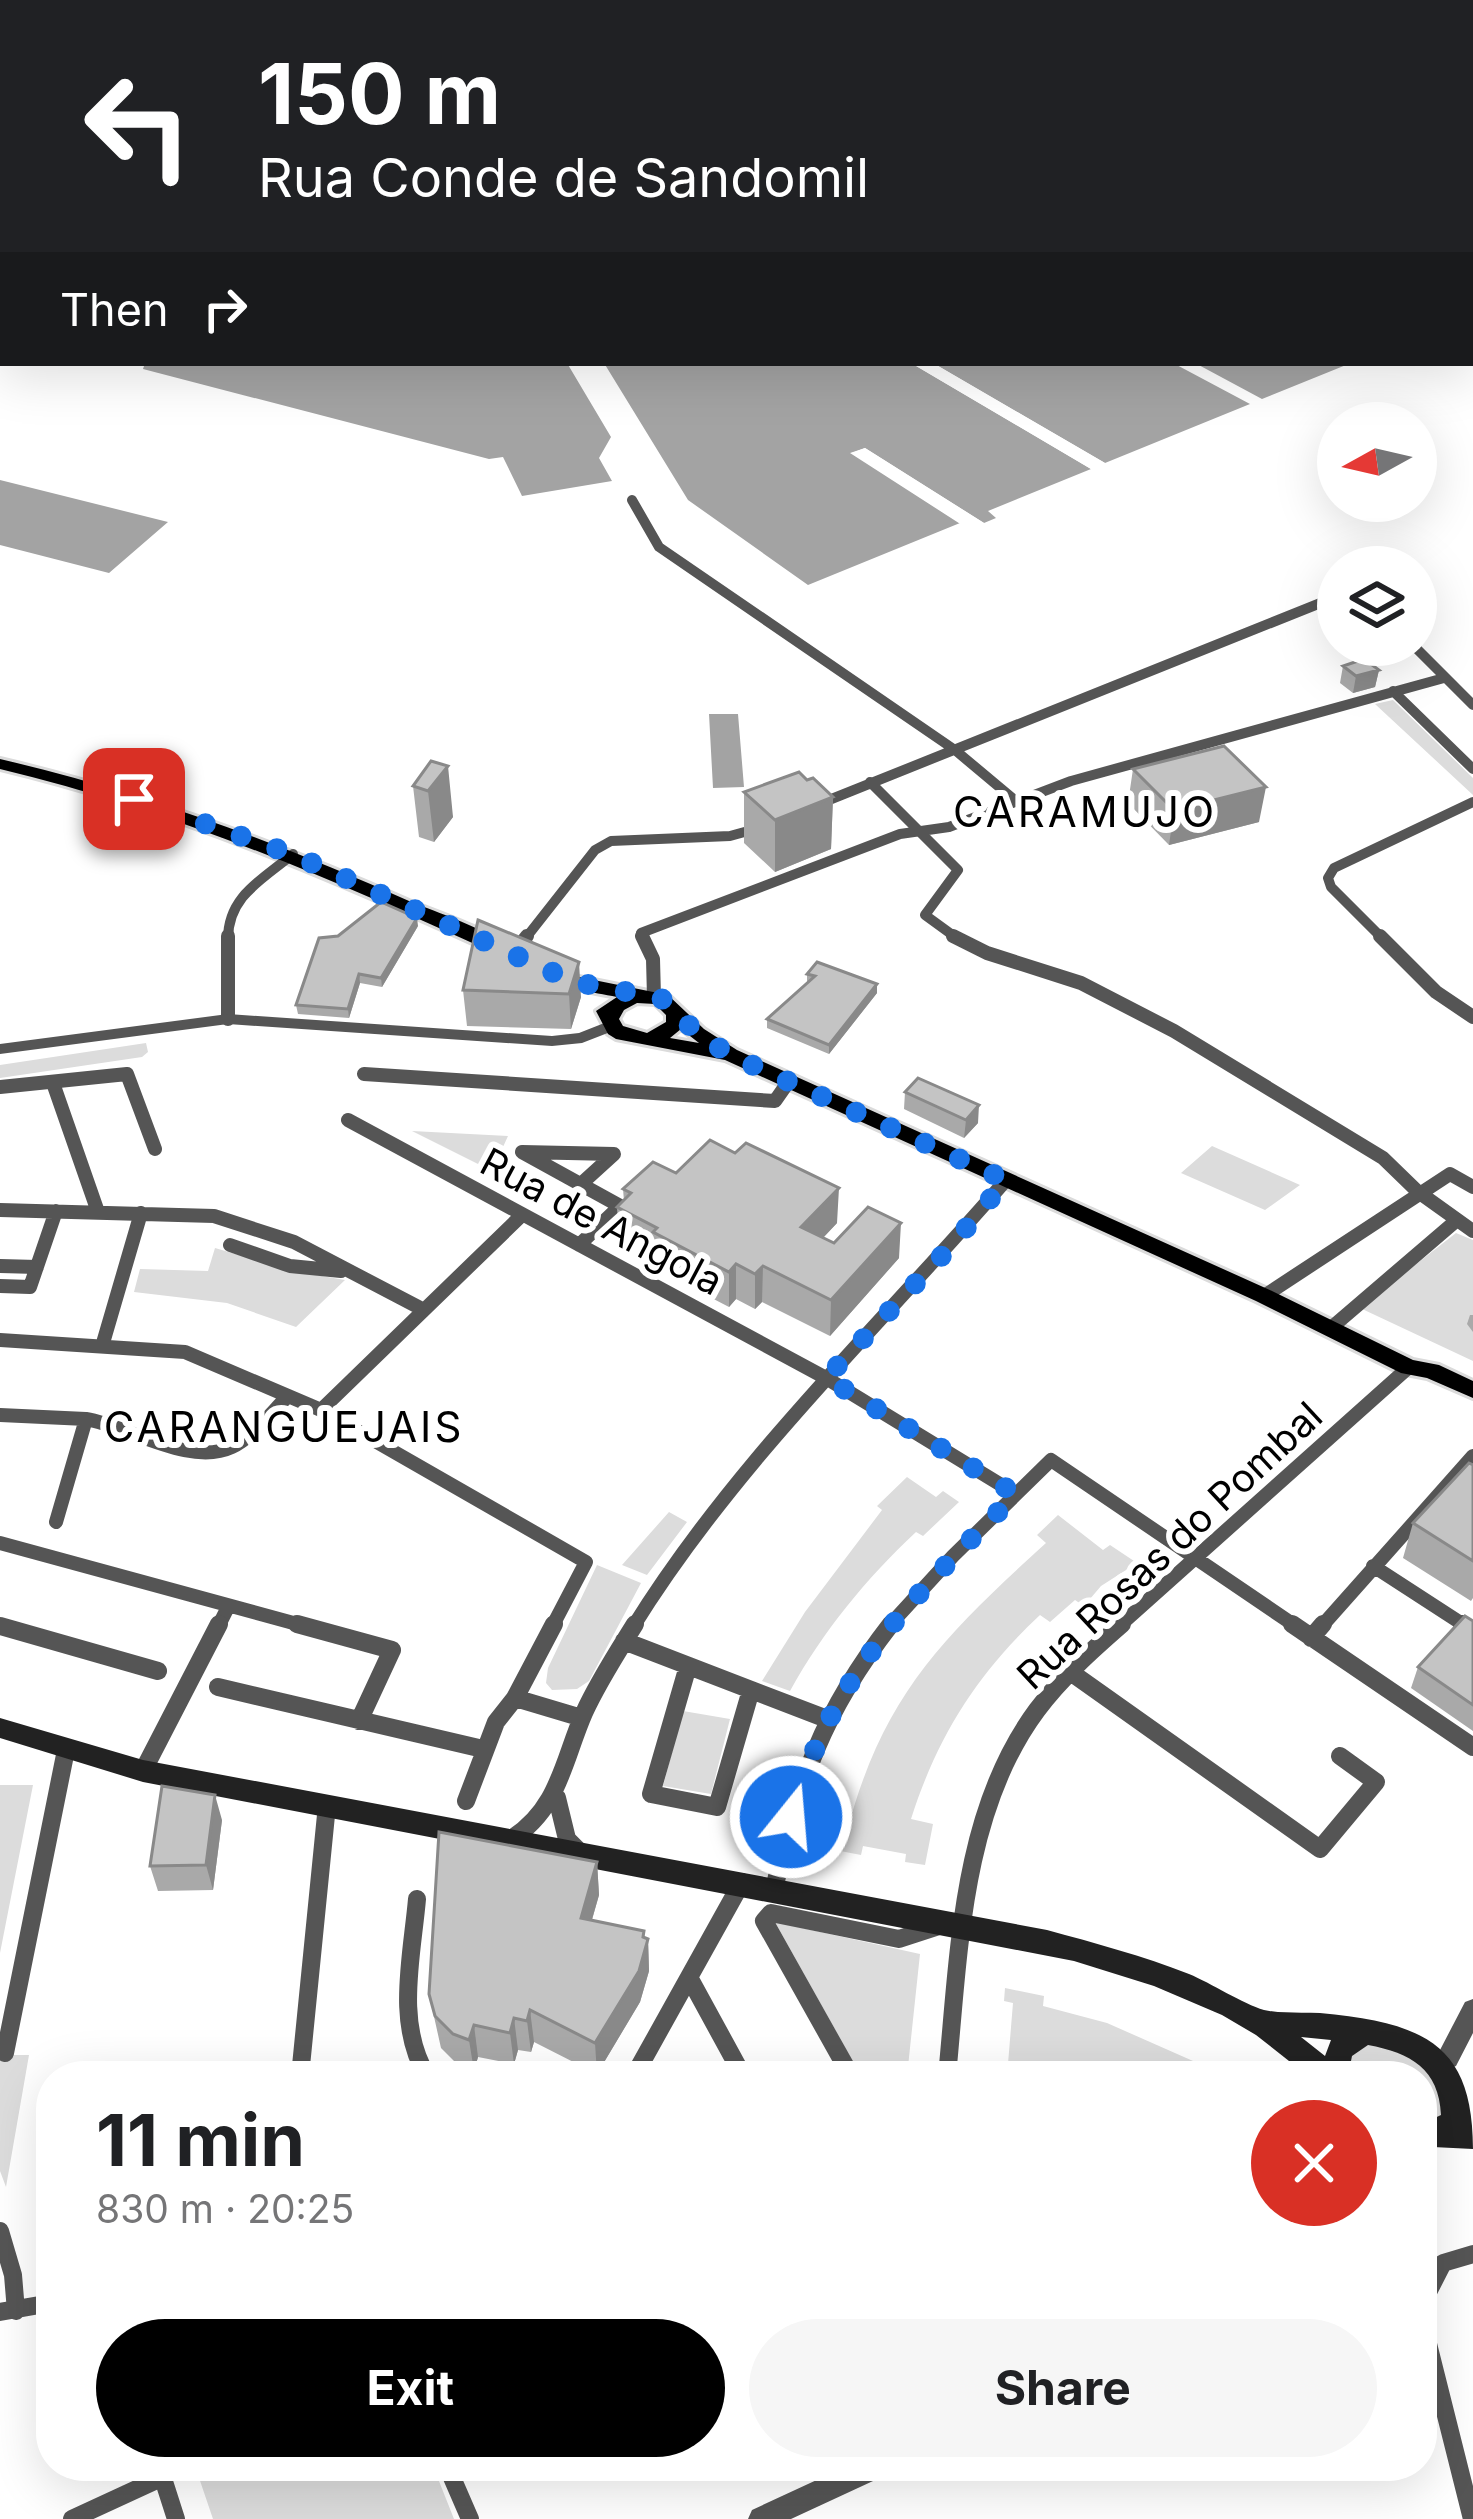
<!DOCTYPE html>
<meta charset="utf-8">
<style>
body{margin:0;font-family:Inter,sans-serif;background:#f6f6f6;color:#202124;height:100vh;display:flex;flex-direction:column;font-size:45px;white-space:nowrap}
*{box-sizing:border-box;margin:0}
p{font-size:39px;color:#757577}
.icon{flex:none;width:66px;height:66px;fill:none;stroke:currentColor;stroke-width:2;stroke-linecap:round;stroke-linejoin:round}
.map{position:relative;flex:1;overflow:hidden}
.details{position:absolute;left:36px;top:2061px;width:1401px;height:420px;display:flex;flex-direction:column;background:#fff;border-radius:48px;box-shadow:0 12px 48px #0002}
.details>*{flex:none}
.banner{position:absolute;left:0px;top:0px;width:1473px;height:366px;box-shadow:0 12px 48px #0002;background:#202124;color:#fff;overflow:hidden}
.needle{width:78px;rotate:262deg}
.fabs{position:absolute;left:1317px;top:402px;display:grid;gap:24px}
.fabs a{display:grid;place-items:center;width:120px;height:120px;border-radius:50%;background:#fff;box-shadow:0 12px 48px #0002;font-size:60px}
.pin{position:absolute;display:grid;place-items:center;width:102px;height:102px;color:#fff;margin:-51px;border-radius:24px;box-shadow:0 6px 18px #0006}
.me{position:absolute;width:132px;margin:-66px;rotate:17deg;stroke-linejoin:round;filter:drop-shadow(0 0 9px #0008)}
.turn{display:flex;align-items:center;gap:42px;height:252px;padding:0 60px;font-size:54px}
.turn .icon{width:156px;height:156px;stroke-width:2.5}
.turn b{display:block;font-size:84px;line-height:102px}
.then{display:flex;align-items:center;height:114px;padding:0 60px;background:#0003;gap:24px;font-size:45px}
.round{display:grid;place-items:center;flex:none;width:126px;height:126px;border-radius:63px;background:#f6f6f6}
.summary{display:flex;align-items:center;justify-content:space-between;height:204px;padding:0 60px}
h1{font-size:72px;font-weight:700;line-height:90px}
.primary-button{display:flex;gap:24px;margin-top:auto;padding:24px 60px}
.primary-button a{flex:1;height:138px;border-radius:72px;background:#000;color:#fff;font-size:48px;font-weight:700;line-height:138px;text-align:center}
.primary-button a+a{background:#f6f6f6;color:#202124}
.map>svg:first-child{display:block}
.green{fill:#dcdcdc}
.water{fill:#a3a3a3}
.pier{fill:#fff}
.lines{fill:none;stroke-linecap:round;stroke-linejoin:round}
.primary-casing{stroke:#dbdbdb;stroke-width:6}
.minor-far2{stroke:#555;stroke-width:10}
.minor-far1{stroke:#555;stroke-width:14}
.minor{stroke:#555;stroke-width:18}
.tertiary{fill:#555;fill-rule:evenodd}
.secondary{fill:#222;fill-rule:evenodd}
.primary{fill:#000;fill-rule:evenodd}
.wall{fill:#a9a9a9}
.shaded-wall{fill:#898989}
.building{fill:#c4c4c4;stroke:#898989;stroke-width:3}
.route{stroke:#1a73e8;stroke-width:21;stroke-dasharray:0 37.8}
.labels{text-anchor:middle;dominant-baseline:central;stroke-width:12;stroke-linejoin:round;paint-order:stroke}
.street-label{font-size:39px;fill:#000;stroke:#fff}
.neighbourhood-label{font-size:42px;letter-spacing:3px;fill:#000;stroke:#fff}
</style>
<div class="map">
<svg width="1473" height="2519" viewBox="0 0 1473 2519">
<rect width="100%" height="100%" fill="#fff"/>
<path class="green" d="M1393,700l80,78v17l-98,-91z
M146,1043l2,9 -6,5 -142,21v-13z
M412,1131l96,5 -5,11 -21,19z
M1212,1146l88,39 -35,25 -84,-37z
M1456,1233l17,7v121l-113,-53z
M215,1248l78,23 52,9 -49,47 -69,-24 -93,-11 6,-23 68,2z
M907,1477l29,20 7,-6 16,11 -36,34 -7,-4c-51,48 -92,98 -126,159l-28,-10 43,-69 77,-102 -5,-4z
M669,1512l18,10 -40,53 -25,-10z
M1058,1515l45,35 7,-5 27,18 -36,23 -17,20 -9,-6 -25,22 -10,-7c-63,59 -103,122 -129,204l22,5 -8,41 -20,-3 1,-8 -43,-8 -2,9 -26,-5 3,-16 8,1c36,-139 96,-197 200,-292l-9,-8z
M597,1565l44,18 -52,98 -12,8 -25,1 -6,-7 2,-15z
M683,1711l47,8 -19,75 -48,-8z
M0,1785h33l-33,168z
M775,1922l145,32 -13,122h-46z
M1005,1988l39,8 -1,10 64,17 120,53h-220l6,-73 -9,-2z
M1359,2038c48,11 114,15 105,86l-42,9v-57h-82z
M0,2055h29l-23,132 -6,-16z
M195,2466h238l21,53h-241z"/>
<path class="water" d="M0,0h1473v187l-3,-184h-1467v304z
M567,363l44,74 -12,21 13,23 -90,15 -19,-39 -14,2 -346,-90 2,-6z
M604,363h307l180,106 -103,42 8,7 -12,5 -119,-75 -13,5 108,70 -152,62 -120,-85z
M933,363h240l77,41 -145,59z
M1195,363h156l-89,36z
M0,480l168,42 -59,51 -109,-28z
M709,714h29l6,73 -31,1z"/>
<path class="pier" d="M911,363h22l172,100 -14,6z
M865,448l119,75 -7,2 -114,-70 100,63 2,9 -115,-74z"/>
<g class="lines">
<defs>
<path id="primary" d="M0,759c142,33 276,83 409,142 29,12 77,27 99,47l-2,4h-14c-160,-73 -320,-142 -492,-183z
M555,967l24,10 89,18 36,34 33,21 535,241 141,69 26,5 34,16v17l-46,-20 -26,-5 -145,-72 -531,-241 -109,-21 -8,-5 -12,-23 21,-14c-25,-5 -52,-8 -71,-24l2,-4zM637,1003l18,1 11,11v7l-19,11 -24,-7 -4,-7 5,-9zM681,1029l18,14 -29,-5z"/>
</defs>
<use href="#primary" class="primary-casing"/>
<path class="minor-far2" d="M632,500l27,47 296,203 62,52
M1413,645l60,60
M1393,691l80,78
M870,782l88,88 -33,45 33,24
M819,804l519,-208
M228,939c0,-43 34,-59 65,-85
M525,939l70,-89 16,-9 119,-5 29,-8
M644,939l-3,-6 259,-99 49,-7 122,-46 373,-103
M1383,939l-52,-52 -3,-9 6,-10 139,-66"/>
<path class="minor-far1" d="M228,936v83
M642,936l11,23 1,38
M953,936l34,17 94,30 93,48 209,127 34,33 56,40
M1380,936l56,56 37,25
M516,950l11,-14
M364,1074l411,27 14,-20
M53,1083l45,129
M0,1087l127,-13 28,75
M348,1120l478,258 190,116
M0,1210l214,6 80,26 130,68
M230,1245l60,21 51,5
M579,1245l41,-39 -98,-54 92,2 -33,30
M0,1266l37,1
M0,1286l30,1 26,-76
M1264,1296l186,-122 23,13
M1331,1328l126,-108
M0,1340l185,12 136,58 265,152 -34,65
M103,1343l38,-130
M321,1410l201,-195
M0,1415l86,4
M56,1522l30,-103c42,7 104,48 146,28 22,-11 39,-34 56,-51
M0,1543l308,84
M1373,1566l94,61
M218,1627l10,-20
M633,1627c103,-166 246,-300 373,-447
M888,1627l65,-71 98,-96 246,167
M1118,1627l291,-260
M1321,1627l152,-171"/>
<path class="minor" d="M297,1624l95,26 -33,71
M1292,1624l181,123
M1462,1624l11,7
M0,1626l158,45
M1311,1638l12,-14
M624,1641l203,78
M688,1666l-37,128 66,13 34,-117
M1069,1671l251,178 56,-67 -36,-26
M218,1687l265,62
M515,1698l67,20
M143,1771l76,-147
M557,1798l10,41 13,13
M466,1801l30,-79 19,-24 39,-74
M511,1839c48,-30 52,-78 73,-126 14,-31 33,-60 51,-89
M774,1889c26,-109 47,-175 117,-265
M417,1899c-5,58 -22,124 10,177
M690,1979l53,97
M5,2053l61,-303
M300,2076l27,-271
M634,2076l108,-194
M851,2076l-87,-155 7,-8 128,26 40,-13
M947,2076c12,-121 14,-264 90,-366 25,-33 54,-59 85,-86
M0,2231l13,44 3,36
M0,2312l51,-9
M159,2466l17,53
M447,2466l23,53
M72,2519l91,-42
M1472,2519l-47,-187 -1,-32 19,-37 30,-9"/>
<path class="tertiary" d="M228,1014l324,22 27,-3 33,-13 8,5 -2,4 -36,14 -30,3 -324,-22 -228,30v-10z
M1473,1999v34l-17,33 -8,3 -8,-3 -4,-8 4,-8 25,-48z
M847,2466h43l-4,9 -95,44h-43l4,-9z"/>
<path class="secondary" d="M0,1718l143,42 904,170c48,13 96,26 142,44 22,9 54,30 75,36 18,4 38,2 56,3 103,10 153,30 153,136l-40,-2 -11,4v-27l19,-9c-2,-46 -30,-62 -73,-70l-16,11 -4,20h-40l-52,-41 -34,-20 -68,-29 -80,-25 -931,-179 -143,-44zM1301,2037l30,3 -6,16z"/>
<use href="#primary" class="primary"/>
</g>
<path class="wall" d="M1343,666l36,4 -4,17 -22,6 -13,-10z
M431,761l22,56 -19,25 -15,-5 -6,-51z
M1133,769l126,53 -90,23 -41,-42z
M807,780l26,17 -2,52 -56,23 -31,-29v-51z
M478,920l103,77 -10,32 -104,-3 -4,-36z
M418,926l-36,61 -22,-4 -11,35 -51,-4 -2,-9z
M807,974l70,19 -48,61 -62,-26v-9l40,-36z
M905,1092l73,31 -14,15 -60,-29z
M676,1173l161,50 -14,15 11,5 65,15 -69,78 -68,-34 -7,7 -19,-10 -7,8 -75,-39v-7l-35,-19 -2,-35 7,-6 -1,-12z
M1470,1315h3v17l-6,-8z
M1473,1465v133l-2,3 -68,-43 10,-35z
M1473,1621v110l-62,-43 7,-21z
M222,1820l-9,70 -55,1 -8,-25z
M597,1862l2,33 -7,25 56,19 1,32 -9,31 -43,72 -63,-32 -3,10 -13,-2 -4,14 -36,-7 -4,14 -16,-6 -17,-17 -12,-54z"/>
<path class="shaded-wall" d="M1379,670l-4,17 -22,6 3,-17z
M448,766l5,51 -19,25 -6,-51z
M1266,787l-7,35 -90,23 5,-35z
M833,797l-2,52 -56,23v-52z
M417,918l1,8 -36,61 -1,-9z
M579,962l2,35 -10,32 -2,-35z
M359,974l1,9 -11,35 -1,-9z
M877,984v9l-48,61v-9z
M979,1105l-1,18 -14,15 2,-18z
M839,1188l-2,35 -37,39 1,-35z
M901,1223l-2,35 -69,78 1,-36z
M736,1264v35l-7,8v-35z
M763,1266l-1,36 -7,7v-35z
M215,1795l7,25 -9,70 -7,-25z
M597,1862l2,33 -16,55 -2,-32z
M644,1931l1,16 3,-8 1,32 -9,31 -43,72 -2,-31z
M530,2010l4,32 -3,10 -4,-31z
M514,2018l4,32 -4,14 -4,-31z
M474,2025l4,32 -4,14 -5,-31z"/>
<path class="building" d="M1364,659l15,11 -23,6 -13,-10z
M1224,746l42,41 -92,23 -41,-41z
M431,761l17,5 -20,25 -15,-5z
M799,772l8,8 6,-2 20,19 -58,23 -31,-28z
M381,902l36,16 -36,60 -22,-4 -11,35 -52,-4 23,-67 19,-2z
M478,920l101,42 -10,32 -106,-4z
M817,962l60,22 -48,61 -62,-26 48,-43 -8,-2z
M918,1078l61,27 -13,15 -61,-28z
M710,1140l25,13 11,-10 93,45 -38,39 33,16 34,-36 33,16 -70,77 -68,-34 -8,8 -19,-10 -7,8 -76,-40 4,-4 -40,-21 14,-14 -8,-4 30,-27 23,11z
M1469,1463l4,2v96l-60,-38z
M1465,1616l8,5v84l-55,-38z
M162,1786l53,9 -9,70 -56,1z
M439,1832l158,30 -16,56 63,13 -1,6 5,2 -9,32 -44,72 -65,-33 -3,11 -13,-3 -4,15 -36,-8 -5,15 -16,-6 -18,-18 -6,-22z"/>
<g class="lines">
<path class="route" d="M134,799l158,55 282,128 87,16 36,35 33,22 276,125 -54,65 -126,133 190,116c-103,104 -184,178 -225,323"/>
</g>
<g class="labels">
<g class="street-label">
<text transform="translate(602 1221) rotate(28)">Rua de Angola</text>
<text transform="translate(1169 1545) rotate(-43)">Rua Rosas do Pombal</text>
</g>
<g class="neighbourhood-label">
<text x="1085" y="811">CARAMUJO</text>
<text x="284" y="1426">CARANGUEJAIS</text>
</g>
</g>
</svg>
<div class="fabs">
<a><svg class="needle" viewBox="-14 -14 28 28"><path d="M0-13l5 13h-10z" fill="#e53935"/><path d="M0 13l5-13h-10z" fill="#757577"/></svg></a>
<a><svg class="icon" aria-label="layers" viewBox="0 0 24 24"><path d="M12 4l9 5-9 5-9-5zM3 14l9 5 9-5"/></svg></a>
</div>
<div class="pin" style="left:134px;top:799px;background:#d93025"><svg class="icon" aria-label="arrive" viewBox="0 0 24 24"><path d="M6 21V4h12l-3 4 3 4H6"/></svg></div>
<svg class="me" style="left:791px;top:1817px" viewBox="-20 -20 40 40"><circle r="17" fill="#1a73e8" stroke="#fff" stroke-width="3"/><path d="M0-11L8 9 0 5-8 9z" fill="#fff"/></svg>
<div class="banner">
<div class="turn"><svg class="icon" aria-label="left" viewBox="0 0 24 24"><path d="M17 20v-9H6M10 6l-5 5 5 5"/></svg><div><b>150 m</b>Rua Conde de Sandomil</div></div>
<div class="then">Then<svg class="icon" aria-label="right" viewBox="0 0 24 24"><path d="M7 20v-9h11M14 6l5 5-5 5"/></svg></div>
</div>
<section class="details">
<div class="summary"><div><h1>11 min</h1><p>830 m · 20:25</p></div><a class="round" style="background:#d93025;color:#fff"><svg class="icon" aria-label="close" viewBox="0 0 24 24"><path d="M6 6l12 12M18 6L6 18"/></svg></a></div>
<div class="primary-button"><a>Exit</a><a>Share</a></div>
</section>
</div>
